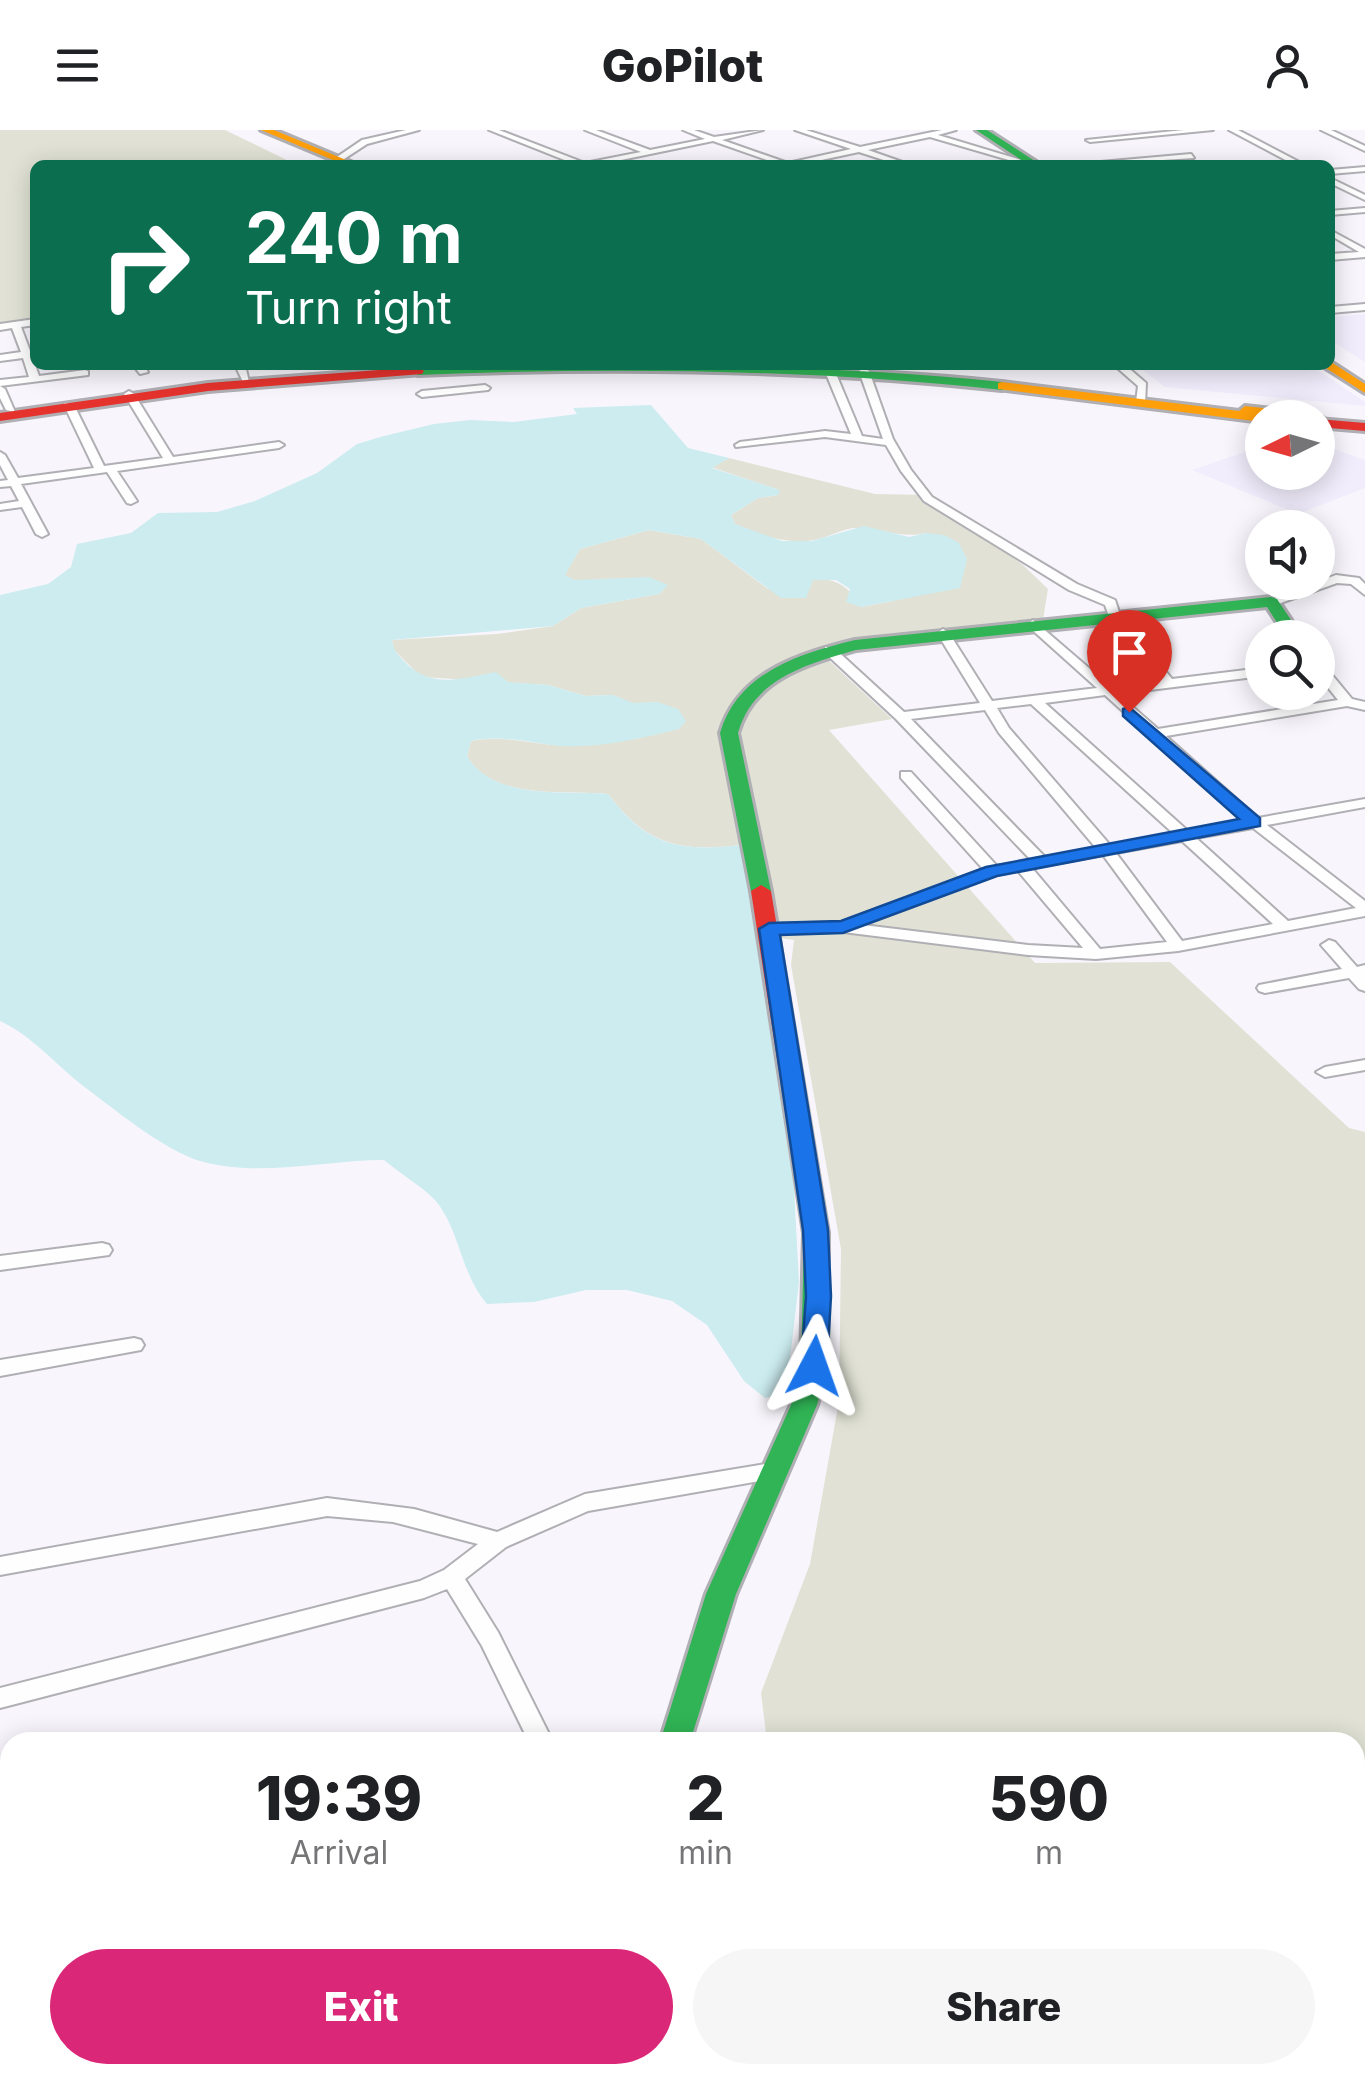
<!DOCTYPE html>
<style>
body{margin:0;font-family:Inter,sans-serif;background:#f6f6f6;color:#202124;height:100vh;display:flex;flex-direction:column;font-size:38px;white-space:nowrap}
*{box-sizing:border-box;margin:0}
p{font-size:32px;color:#757577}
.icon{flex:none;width:55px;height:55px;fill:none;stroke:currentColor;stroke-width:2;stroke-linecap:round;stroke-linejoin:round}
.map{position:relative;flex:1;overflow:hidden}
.details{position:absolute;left:0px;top:1602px;width:1365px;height:352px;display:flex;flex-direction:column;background:#fff;border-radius:30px 30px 0 0;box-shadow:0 5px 25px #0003}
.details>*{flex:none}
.banner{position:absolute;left:30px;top:30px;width:1305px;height:210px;border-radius:15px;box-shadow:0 5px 25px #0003;background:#0b6e4f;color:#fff;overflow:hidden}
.needle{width:65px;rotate:265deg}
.fabs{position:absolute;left:1245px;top:270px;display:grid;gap:20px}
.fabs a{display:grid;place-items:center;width:90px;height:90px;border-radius:50%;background:#fff;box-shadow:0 5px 25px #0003;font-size:50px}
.pin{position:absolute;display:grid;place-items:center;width:85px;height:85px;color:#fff;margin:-102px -42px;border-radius:50% 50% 50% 0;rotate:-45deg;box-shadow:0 0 10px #0007}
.pin .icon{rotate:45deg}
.me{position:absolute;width:110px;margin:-55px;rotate:4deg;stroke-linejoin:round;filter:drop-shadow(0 0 8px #0008)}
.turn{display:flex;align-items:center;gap:35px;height:210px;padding:0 50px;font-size:45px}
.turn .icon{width:130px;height:130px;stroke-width:2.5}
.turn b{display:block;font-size:70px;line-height:85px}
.eta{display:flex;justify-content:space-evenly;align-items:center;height:170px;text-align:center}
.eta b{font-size:60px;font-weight:800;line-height:70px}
.button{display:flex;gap:20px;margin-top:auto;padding:20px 50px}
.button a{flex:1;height:115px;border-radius:60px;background:#db2777;color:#fff;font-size:40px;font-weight:800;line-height:115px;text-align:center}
.button a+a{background:#f6f6f6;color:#202124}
header{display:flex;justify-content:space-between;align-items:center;height:130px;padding:0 50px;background:#fff;font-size:45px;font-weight:800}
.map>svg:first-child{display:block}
.built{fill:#f1edfc}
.green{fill:#e1e2d5}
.water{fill:#ccecf0}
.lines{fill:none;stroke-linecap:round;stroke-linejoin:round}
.street-casing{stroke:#b0afb4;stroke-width:4}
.fast-casing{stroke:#b0afb4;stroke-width:6}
.slow-casing{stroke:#b0afb4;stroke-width:6}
.jam-casing{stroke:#b0afb4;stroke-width:6}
.street{fill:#fefeff;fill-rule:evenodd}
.fast{fill:#30b455;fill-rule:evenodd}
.slow{fill:#ff9f0a;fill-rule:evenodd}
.jam{fill:#e5322d;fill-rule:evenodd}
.route{fill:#1a73e8;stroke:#114b97;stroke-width:2.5}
</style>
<header><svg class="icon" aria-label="menu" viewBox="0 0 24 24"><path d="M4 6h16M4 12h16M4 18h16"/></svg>GoPilot<svg class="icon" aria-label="person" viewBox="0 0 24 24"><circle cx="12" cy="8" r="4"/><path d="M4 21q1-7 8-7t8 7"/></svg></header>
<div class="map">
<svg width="1365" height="1954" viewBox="0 0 1365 1954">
<rect width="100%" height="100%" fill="#f8f6fc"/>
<path class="built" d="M1365,184v48l-35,-22v-23z
M1136,235h174l55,37v4l-200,-19z
M1318,313l47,17v28l-67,26 -106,-44 70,-24v26h56z"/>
<path class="green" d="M0,0h225l72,35h-262v157l-35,5z
M729,328l146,36 56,1 92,70 25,24 -6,37 -217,31 67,62 -63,11 206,233 135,-1 179,166 16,4v952h-384l-9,-9h383v-333h-588l-6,-49 49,-129 29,-163 2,-152 -50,-284 3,-25 -39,-5 -14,-90c-63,7 -94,0 -133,-51 -45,-4 -115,7 -141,-38l4,-15c30,-6 52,1 81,4 29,3 60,-3 89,-7l16,-36 -24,2 -20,-9 -27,1 -38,-11 -127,-8 -27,-27 -2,-10 105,-6 56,-8 28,-18 78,-14 8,-9 -92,-5 -11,-5 16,-26 69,-19 52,9 67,50c40,-8 69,-24 93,18l32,-6 33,-68c-25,6 -45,-5 -70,-5 -11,0 -26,8 -37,11 -30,7 -57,-3 -84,-15l-4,-9 27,-17 20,-3 1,-5 -68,-23z"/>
<path class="water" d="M651,275l37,43 41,10 -17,10 68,22 -2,5 -20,3 -27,17 4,9 47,17h30l52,-15 45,11 17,-4 18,2 15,8 8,16 -7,29 -99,19 -15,-5 4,-13 -14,-9h-23l-7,18h-25l-80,-59 -52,-9 -69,19 -15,26 10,5 74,-3 19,8 -9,9 -78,14 -28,18 -161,14c2,11 5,14 12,21 26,29 59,17 92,11l12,10 40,3 38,11 27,-1 20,8 24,-1 21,7 8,12 -7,8c-40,10 -87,21 -128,16 -29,-4 -51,-10 -80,-4l-4,15c27,45 96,34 141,38 39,52 71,58 133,51l53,343 5,94 -13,111 -21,5 -21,-17 -37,-56 -35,-24 -45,-11h-41l-52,12 -47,2c-27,-31 -27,-76 -53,-105 -14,-14 -35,-26 -50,-39 -60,0 -126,18 -184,1 -35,-11 -80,-47 -110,-70 -31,-22 -55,-54 -90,-70v-426l48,-11 23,-17 6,-23 54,-11 27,-20 59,-1 38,-11 62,-28 40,-29 27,-8 50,-12 36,-4 44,2 63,-8 -4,-6z"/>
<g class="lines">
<defs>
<path id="street" d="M406,0h13l-52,14 -26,17 -7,-2 28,-19z
M489,0h10l86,33 56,-11 -56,-22h11l54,20 55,-11 -22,-9h11l20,7 49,-7 -41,10 66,23 63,-14 -56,-19h11l54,17 82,-17h14l-18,5 100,30h-12l-96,-28 -62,13 43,15h-12l-40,-13 -61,13h-17l-68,-24 -116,24h-20z
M1184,0h29l-123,12 -4,-2z
M1229,0h9l67,35h-10z
M1321,0h10l34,16v5z
M1191,24l3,4 -109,7 4,-2z
M1365,37v4l-35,3v-4z
M1330,48l35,17v5l-35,-17z
M1365,78v4l-35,3v-4z
M1330,100l35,19v8l-35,3v-6l29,-2 -29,-17z
M1365,174v6l-35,3v-6z
M35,189v6l-14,2 9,24 5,-1v6h-3l7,20 46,-6 3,1v4l-88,11v-6l29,-3 -6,-19 -23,3v-6l21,-3 -9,-24 -12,2v-6z
M133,235h10l5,7 -8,2z
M235,235h10l4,17h-6z
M1114,235h11l21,18 -1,21 -9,-2 2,-16z
M829,236l5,3 28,67 21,3 -24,-68 5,-3 5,3 24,68 18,31 21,27 145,87 38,16 5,15 52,64 90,-11v8l-144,18 40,35 180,-29 -20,-25v-12l5,1 29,35 13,3v8l-18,-4 -181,30 92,82 107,-19v8l-98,18 98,76v15l-187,35 -82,8 -68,-4 -185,-23h-80l-2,-3 8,-5 72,-2 142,-53 -82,-91v-6h10l86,94 34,-6 -135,-141 -71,-66v-6h8l71,65 76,-9 -43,-70 6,-4 6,4 43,68 105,-13 -68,-61 -2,-3 6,-4 78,67 48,-6 -49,-62 -5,-14 -36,-15 -145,-89 -23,-30 -15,-26 -61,-8 -89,10 -1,-2 5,-3 85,-11 26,3 -27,-65zM1105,565l139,126 -56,10 -143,-128zM1031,574l143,130 -64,11 -101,-117 -12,-20zM985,580l14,23 97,115 -51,9 -134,-138zM1253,698l103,80 -68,13 -92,-83zM1182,711l91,83 -91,17 -66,-88zM1103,725l64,87 -67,7 -68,-81zM1018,741l65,77 -55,-3 -165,-20 133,-50z
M485,255l5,3 -2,2 -66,7 -5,-3 5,-3z
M0,256l5,3 10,23 -9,-2 -6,-12z
M129,261l5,3 39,63 106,-15 5,3 -5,3 -162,23 20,30 -6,3 -4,-1 -20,-31 -86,12 27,50 -6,3 -6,-3 -14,-27 -22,3v-6l19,-3 -8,-15 -11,1v-6l8,-1 -8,-15v-13l5,3 13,23 76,-10 -30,-63 1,-2 9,2 30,61 59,-8 -39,-64z
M1336,445l23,3 6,6v11l-14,-11 -14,-1 -62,22 -10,-3z
M1329,810l6,2 22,25 8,-2v26l-6,-2 -10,-11 -84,15 -6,-2 -2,-3 2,-3 83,-16 -21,-24z
M1365,930v10l-40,7 -9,-5 9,-5z
M102,1113l7,2 3,5 -3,5 -109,15v-14z
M134,1208l7,2 3,5 -3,5 -141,26v-16z
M777,1332l8,2 3,6 -3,6 -8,2 -189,33 -82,36 -41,32 33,53 55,110h-24l-47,-96 -35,-57 -23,9 -424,110v-20l420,-107 24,-11 34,-26 -85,-22 -66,-6 -327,59v-18l327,-59 87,11 83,23 88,-38z
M10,1797v26l-10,3v-26z
M321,1945h50l-4,9h-50z
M590,1945h28l-2,9h-28z"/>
<path id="fast" d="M976,0h11l54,35h-12z
M476,235c177,0 349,-1 526,17l6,4 -6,4c-195,-21 -389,-23 -584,-15l-6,-4 6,-4z
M1271,467l6,2 26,39h-16l-20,-31 -411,43c-49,14 -103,29 -118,83l33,158 -10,6 -10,-6 -31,-158c18,-61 79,-79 135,-93z
M816,1095l9,2 3,6 -1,133 -10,39 -81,189 -46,148h-30l46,-148 85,-189 10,-39 3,-133 3,-6z"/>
<path id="slow" d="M261,0h13l84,35h-13z
M1331,232l34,22v9l-44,-28z
M1002,252l237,29 6,-5 71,8 7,4 -5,4v-4h-56v4l-264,-33v-6z"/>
<path id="jam" d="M418,237l6,4 -2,3 -214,17 -208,30v-8l208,-30z
M1318,289l47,4v8l-47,-4z
M761,755l10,6 57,342 -3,6h-18l-3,-6 -53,-342z"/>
</defs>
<use href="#street" class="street-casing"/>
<use href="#fast" class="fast-casing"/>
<use href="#slow" class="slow-casing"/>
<use href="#jam" class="jam-casing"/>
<use href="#street" class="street"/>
<use href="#fast" class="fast"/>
<use href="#slow" class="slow"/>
<use href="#jam" class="jam"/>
</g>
<path class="route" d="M1129,577l131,111v8l-263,50 -154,57 -63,2 48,295 3,66 -4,70 -4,7h-19l-3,-7 5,-70 -3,-66 -44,-301 10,-6 72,-2 145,-54 253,-48 -116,-103v-7z"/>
</svg>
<div class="fabs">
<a><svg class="needle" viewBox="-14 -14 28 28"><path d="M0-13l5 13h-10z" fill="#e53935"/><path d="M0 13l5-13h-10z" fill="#757577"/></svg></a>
<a><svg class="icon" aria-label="sound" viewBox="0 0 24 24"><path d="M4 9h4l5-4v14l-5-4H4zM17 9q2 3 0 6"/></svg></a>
<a><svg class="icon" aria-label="search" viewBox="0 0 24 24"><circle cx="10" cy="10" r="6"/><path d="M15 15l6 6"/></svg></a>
</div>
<div class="pin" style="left:1129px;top:582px;background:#d93025"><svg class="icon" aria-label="arrive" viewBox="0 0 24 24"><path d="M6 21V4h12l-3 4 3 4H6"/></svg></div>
<svg class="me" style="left:814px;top:1236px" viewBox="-20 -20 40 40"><path d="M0-17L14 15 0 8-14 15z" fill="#1a73e8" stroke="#fff" stroke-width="4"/></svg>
<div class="banner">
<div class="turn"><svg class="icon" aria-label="right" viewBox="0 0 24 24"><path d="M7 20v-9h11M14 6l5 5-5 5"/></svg><div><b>240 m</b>Turn right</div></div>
</div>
<section class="details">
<div class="eta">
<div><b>19:39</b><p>Arrival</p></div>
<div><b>2</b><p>min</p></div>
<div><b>590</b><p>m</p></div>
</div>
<div class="button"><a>Exit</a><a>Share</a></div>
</section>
</div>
